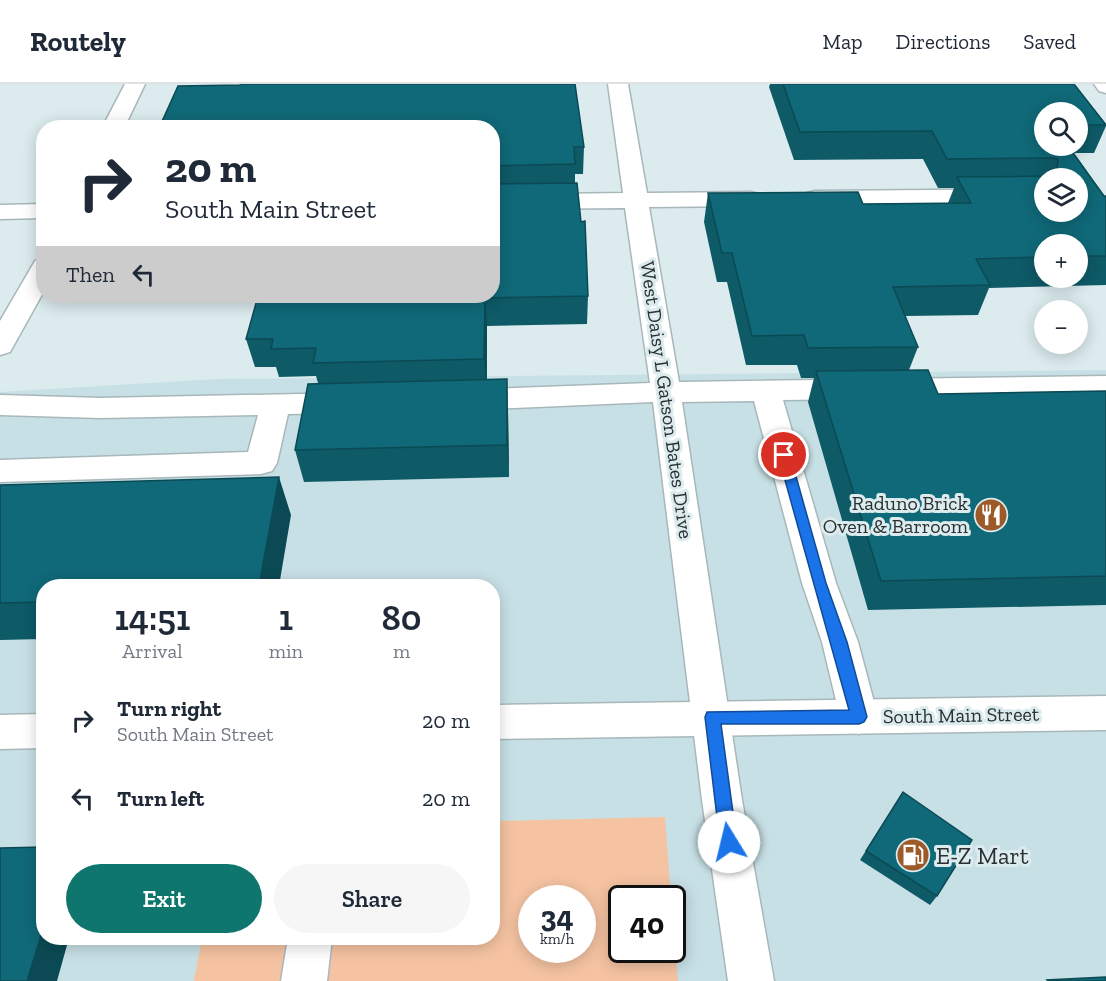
<!DOCTYPE html>
<meta charset="utf-8">
<style>
body{margin:0;font-family:"Zilla Slab",serif;background:#f6f6f7;color:#1f2937;height:100vh;display:flex;flex-direction:column;font-size:22px;white-space:nowrap}
*{box-sizing:border-box;margin:0}
p{font-size:20px;color:#747a83}
.icon{flex:none;width:33px;height:33px;fill:none;stroke:currentColor;stroke-width:2;stroke-linecap:round;stroke-linejoin:round}
.map{position:relative;flex:1;overflow:hidden}
.sheet{position:absolute;left:36px;top:495px;width:464px;height:366px;display:flex;flex-direction:column;background:#fff;border-radius:24px;box-shadow:0 3px 15px #0003}
.sheet>*{flex:none}
.top-card{position:absolute;left:36px;top:36px;width:464px;height:183px;border-radius:24px;box-shadow:0 3px 15px #0003;background:#fff;color:#1f2937;overflow:hidden}
.controls{position:absolute;left:1034px;top:18px;display:grid;gap:12px}
.controls a{display:grid;place-items:center;width:54px;height:54px;border-radius:50%;background:#fff;box-shadow:0 3px 15px #0003;font-size:30px}
.speed{position:absolute;left:518px;top:801px;display:flex;gap:12px;font-size:30px;font-weight:700;text-align:center}
.speed>*{display:grid;place-content:center;width:78px;height:78px;border-radius:50%;background:#fff;box-shadow:0 3px 15px #0003;line-height:1}
.speed small{font-size:15px;font-weight:400}
.speed .limit{border:3px solid #111;border-radius:9px;background:#fff;color:#111}
.pin{position:absolute;display:grid;place-items:center;width:51px;height:51px;color:#fff;margin:-26px;border:3px solid #fff;border-radius:50%;box-shadow:0 2px 6px #0007}
.me{position:absolute;width:66px;margin:-33px;rotate:351deg;stroke-linejoin:round;filter:drop-shadow(0 0 4px #0008)}
.turn{display:flex;align-items:center;gap:21px;height:126px;padding:0 30px;font-size:27px}
.turn .icon{width:78px;height:78px;stroke-width:2.5}
.turn b{display:block;font-size:42px;line-height:51px}
.then{display:flex;align-items:center;height:57px;padding:0 30px;background:#0003;gap:12px;font-size:22px}
.eta{display:flex;justify-content:space-evenly;align-items:center;height:102px;text-align:center}
.eta b{font-size:36px;font-weight:600;line-height:42px}
.button{display:flex;gap:12px;margin-top:auto;padding:12px 30px}
.button a{flex:1;height:69px;border-radius:36px;background:#0f766e;color:#fff;font-size:24px;font-weight:600;line-height:69px;text-align:center}
.button a+a{background:#f6f6f7;color:#1f2937}
ul{padding:0;list-style:none}
li{display:flex;align-items:center;gap:18px;height:78px;padding:0 30px}
li div{flex:1}
li b{display:block;font-size:22px}
li em{font-style:normal}
header{display:flex;align-items:center;gap:36px;box-sizing:border-box;height:84px;padding:0 30px;background:#fff;border-bottom:2px solid #e0e1e3}
header strong{font-size:28px}
nav{display:flex;gap:33px;margin-inline-start:auto;font-size:21px}
.map>svg:first-child{display:block}
.built{fill:#c7e0e5;fill-rule:evenodd}
.green{fill:#f5c3a2;fill-rule:evenodd}
.lines{fill:none;stroke-linecap:round;stroke-linejoin:round}
.minor-casing{stroke:#a8b7ba;stroke-width:3}
.major-casing{stroke:#a8b7ba;stroke-width:3}
.minor{fill:#fff;fill-rule:evenodd}
.major{fill:#fff;fill-rule:evenodd}
.wall{fill:#0e5a67;fill-rule:evenodd}
.shaded-wall{fill:#0b4a54}
.building{fill:#106978;stroke:#0b4a54;stroke-width:1.5;fill-rule:evenodd}
.route{fill:#1a73e8;stroke:#114b97;stroke-width:1.5}
.labels{text-anchor:middle;dominant-baseline:central;stroke-width:6;stroke-linejoin:round;paint-order:stroke}
.street-label{font-size:20px;fill:#2a3031;stroke:#dbebee}
.poi-label{font-size:20px;fill:#2a3031;stroke:#dbebee;text-anchor:end}
.near-poi-label{font-size:24px;fill:#2a3031;stroke:#dbebee;text-anchor:start}
</style>
<header>
<strong>Routely</strong>
<nav><a>Map</a><a>Directions</a><a>Saved</a></nav>
</header>
<div class="map">
<svg width="1106" height="897" viewBox="0 0 1106 897">
<rect width="100%" height="100%" fill="#dbebee"/>
<path class="built" d="M1106,286v611h-1106v-589l217,-13zM44,502h448v352h-448zM531,814h51v52h-51zM621,814h51v52h-51z"/>
<path class="green" d="M665,733l6,81h-50v52h51v-40l6,71h-484l8,-43h290v-117zM531,814h51v52h-51z"/>
<g class="lines">
<defs>
<path id="minor" d="M125,0h20l-21,44h-22z
M608,0h20l19,109 104,-1 8,2 4,5 -4,5 -8,2 -102,1 30,175 427,-6v20l-323,4 53,183 22,59 20,75 -5,12 -14,5 -14,-5 -5,-12 -18,-75 -20,-59 -48,-182 -72,1 60,398 32,181h-46l-26,-181 -49,-398 -189,8 -10,-3 -5,-7 5,-7 10,-3 186,-7 -25,-175 -133,1v-14l131,-2z
M1094,0h12v9l-7,-2z
M1044,105v14l-229,2 -8,-2 -4,-5 4,-5 8,-2z
M44,120v14l-44,1v-14z
M44,174v33l-34,61 -10,3v-34l35,-60z
M349,309l10,3 5,7 -5,7 -10,3 -61,1 -11,49 -5,8 -11,3 -261,8v-22l248,-8 10,-37 -158,3 -100,-3v-20l100,3z
M288,854h44l-5,43h-46z"/>
<path id="major" d="M1106,612v34l-614,9v-34z
M44,630v34l-44,1v-34z"/>
</defs>
<use href="#minor" class="minor-casing"/>
<use href="#major" class="major-casing"/>
<use href="#minor" class="minor"/>
<use href="#major" class="major"/>
</g>
<path class="wall" d="M770,0h304l32,40v2l-12,27h-20l30,43h2v89l-117,3 -11,27 -73,1 13,31 -9,23 29,24 168,-3v214l-238,5 -60,-208 6,-24h-13l-4,-13h-51l-19,-83h-10l-13,-60 4,-29 155,11 85,-1 6,-15h-16l-15,-29 -129,1 -25,-73zM1044,28h33v34h-33zM1044,160h33v34h-33z
M492,44l92,19 -1,27h-8v9l13,113 -1,28 -100,2v54l21,31 1,66 -205,5 -9,-32 23,-67 -2,-7 -37,1 -3,-10h-21l-9,-28 12,-42 -72,3 -2,-4h308z
M0,401l291,30 -247,71v53l-44,1z
M903,708l34,104 -7,9 -70,-45z"/>
<path class="shaded-wall" d="M485,214l2,28 -1,61 -2,-28z
M507,295l1,32 1,66 -2,-32z
M279,393l12,38 -12,71h-20z
M44,842v12h25l-12,43h-30z"/>
<path class="building" d="M241,0h334l9,63h-10l1,17 -83,2v-38h-333l19,-42 62,-1z
M783,0h291l32,41h-29v-13h-33v34h24l36,50h2v60h-29v-12h-33v13l-68,2 14,26 -97,2 25,60 -110,1 -4,-13 -52,1 -20,-83h-10l-14,-60 150,-1 5,12 108,-1 -14,-26 99,-1 2,-16 -2,-2 -109,1 -15,-28 -132,1zM1044,94h33v34h-33z
M577,99l4,39 4,-1 3,75 -103,2 -1,61 -171,4 3,-15 -45,1 2,-10h-27l12,-43h234v-112z
M928,286l10,24 168,-3v185l-225,5 -65,-210z
M507,295v66l-212,5 13,-66z
M279,393l-20,109h-215v16l-44,1v-118z
M903,708l69,48 -35,56 -71,-45z
M44,763v79l-17,55h-27v-133z
M1106,893v4h-58l-1,-1z"/>
<path class="route" d="M784,366l6,5 36,128 21,59 20,75 -3,5 -5,2h-138l16,118 -2,6 -6,3 -7,-3 -2,-6 -15,-125 2,-5 142,-2 -71,-255z"/>
<defs>
<symbol id="restaurant-disc" viewBox="-11 -11 22 22"><circle r="9.5" fill="#9c5a28" stroke="#dbebee"/><path d="M-5-6h1v4h1v-4h1v4h1v-4h1v5L-1.5 .5V6h-2V.5L-5-1ZM5-6V6H3V1.5H1.5Q1.5-4 5-6Z" fill="#fff"/></symbol>
<symbol id="fuel-disc" viewBox="-11 -11 22 22"><circle r="9.5" fill="#9c5a28" stroke="#dbebee"/><path d="M-5.5-6h7V0h2V4h1.3V-2.5L3-4.5l.8-.8L6-3V5H2.5V1h-1V6h-7ZM-4.2-4.7v3.2H.2V-4.7Z" fill="#fff"/></symbol>
</defs>
<g fill-rule="evenodd">
<use href="#restaurant-disc" x="972" y="412" width="38" height="38"/>
<use href="#fuel-disc" x="894" y="752" width="38" height="38"/>
</g>
<g class="labels">
<g class="street-label">
<text transform="translate(667 316) rotate(82)">West Daisy L Gatson Bates Drive</text>
<text transform="translate(961 631) rotate(-1)">South Main Street</text>
</g>
<g class="poi-label">
<text x="968" y="419">Raduno Brick<tspan x="968" dy="23">Oven &amp; Barroom</tspan></text>
</g>
<g class="near-poi-label">
<text x="936" y="771">E-Z Mart</text>
</g>
</g>
</svg>
<div class="controls">
<a><svg class="icon" aria-label="search" viewBox="0 0 24 24"><circle cx="10" cy="10" r="6"/><path d="M15 15l6 6"/></svg></a>
<a><svg class="icon" aria-label="layers" viewBox="0 0 24 24"><path d="M12 4l9 5-9 5-9-5zM3 14l9 5 9-5"/></svg></a>
<a>+</a>
<a>−</a>
</div>
<div class="speed"><div>34<small>km/h</small></div><div class="limit">40</div></div>
<div class="pin" style="left:784px;top:371px;background:#d93025"><svg class="icon" aria-label="arrive" viewBox="0 0 24 24"><path d="M6 21V4h12l-3 4 3 4H6"/></svg></div>
<svg class="me" style="left:729px;top:758px" viewBox="-20 -20 40 40"><circle r="19" fill="#fff"/><path d="M0-13L10 11 0 6-10 11z" fill="#1a73e8"/></svg>
<div class="top-card">
<div class="turn"><svg class="icon" aria-label="right" viewBox="0 0 24 24"><path d="M7 20v-9h11M14 6l5 5-5 5"/></svg><div><b>20 m</b>South Main Street</div></div>
<div class="then">Then<svg class="icon" aria-label="left" viewBox="0 0 24 24"><path d="M17 20v-9H6M10 6l-5 5 5 5"/></svg></div>
</div>
<section class="sheet">
<div class="eta">
<div><b>14:51</b><p>Arrival</p></div>
<div><b>1</b><p>min</p></div>
<div><b>80</b><p>m</p></div>
</div>
<ul>
<li><svg class="icon" aria-label="right" viewBox="0 0 24 24"><path d="M7 20v-9h11M14 6l5 5-5 5"/></svg><div><b>Turn right</b><p>South Main Street</p></div><em>20 m</em></li>
<li><svg class="icon" aria-label="left" viewBox="0 0 24 24"><path d="M17 20v-9H6M10 6l-5 5 5 5"/></svg><div><b>Turn left</b></div><em>20 m</em></li>
</ul>
<div class="button"><a>Exit</a><a>Share</a></div>
</section>
</div>
